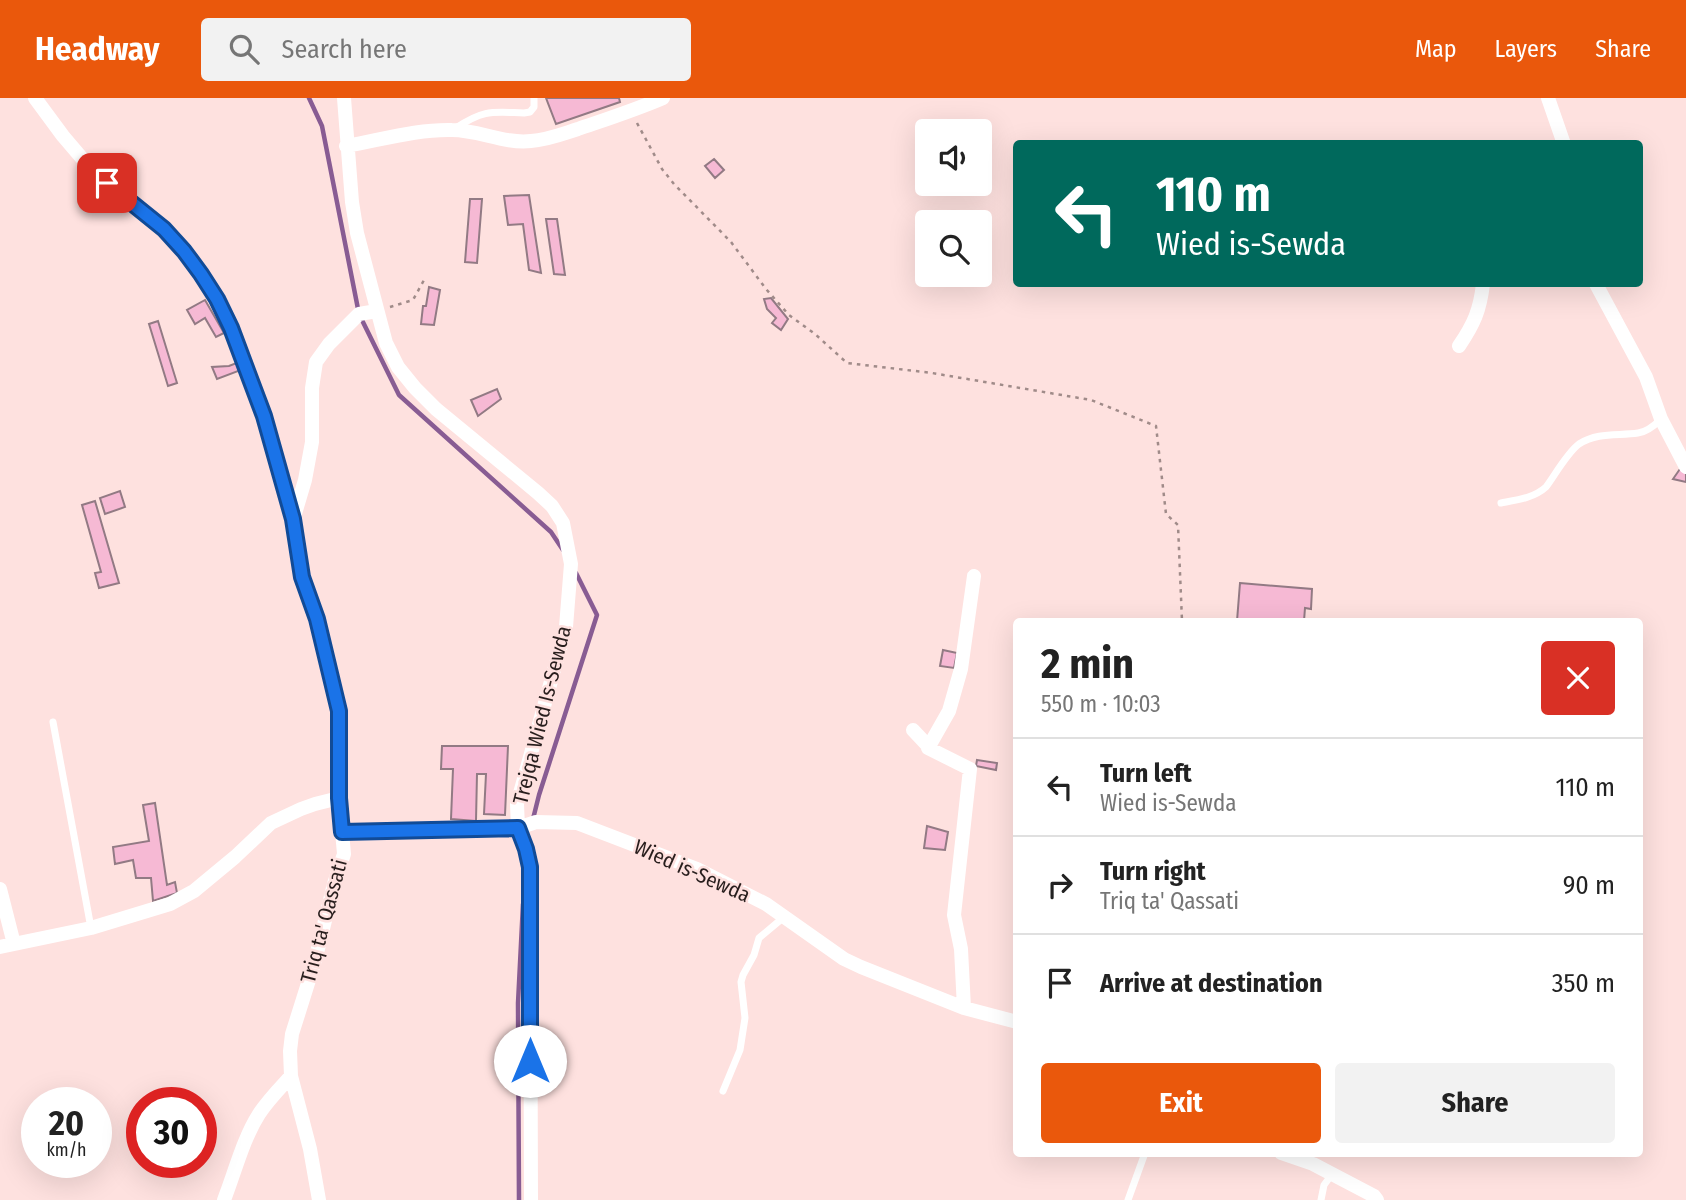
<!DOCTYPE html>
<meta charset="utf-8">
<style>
body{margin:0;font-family:"Fira Sans Condensed",sans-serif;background:#f2f2f2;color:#222;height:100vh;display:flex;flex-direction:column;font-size:26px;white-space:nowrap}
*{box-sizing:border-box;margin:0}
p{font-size:23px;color:#767676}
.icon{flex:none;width:38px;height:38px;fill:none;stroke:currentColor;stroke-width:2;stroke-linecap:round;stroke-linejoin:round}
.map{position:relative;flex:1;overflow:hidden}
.side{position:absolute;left:1013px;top:520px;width:630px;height:539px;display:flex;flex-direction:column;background:#fff;border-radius:7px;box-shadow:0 7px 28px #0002}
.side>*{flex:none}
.hud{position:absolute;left:1013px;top:42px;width:630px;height:147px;border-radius:7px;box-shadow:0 7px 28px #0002;background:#00695c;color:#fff;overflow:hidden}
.controls{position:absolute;left:915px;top:21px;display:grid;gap:14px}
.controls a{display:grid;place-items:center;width:77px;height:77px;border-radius:7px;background:#fff;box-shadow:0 7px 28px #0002;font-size:35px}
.speed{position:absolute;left:21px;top:989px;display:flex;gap:14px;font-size:35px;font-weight:700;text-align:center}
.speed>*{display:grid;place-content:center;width:91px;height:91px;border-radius:50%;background:#fff;box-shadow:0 7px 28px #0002;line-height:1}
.speed small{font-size:18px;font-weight:400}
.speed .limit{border:10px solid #d22;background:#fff;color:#111}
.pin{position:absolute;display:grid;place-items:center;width:60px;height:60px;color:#fff;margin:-30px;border-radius:14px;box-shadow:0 4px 10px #0006}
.me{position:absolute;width:77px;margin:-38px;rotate:0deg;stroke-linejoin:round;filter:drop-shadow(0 0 5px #0008)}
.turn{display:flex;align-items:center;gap:24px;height:147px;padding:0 28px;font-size:32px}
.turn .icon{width:91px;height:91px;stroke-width:2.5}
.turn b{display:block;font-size:49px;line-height:60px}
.round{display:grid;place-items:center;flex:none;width:74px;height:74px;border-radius:7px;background:#f2f2f2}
.head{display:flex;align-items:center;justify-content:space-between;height:119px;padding:0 28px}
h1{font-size:42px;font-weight:700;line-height:52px}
.action{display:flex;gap:14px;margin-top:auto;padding:14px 28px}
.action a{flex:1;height:80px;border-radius:7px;background:#ea580c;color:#fff;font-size:28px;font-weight:700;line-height:80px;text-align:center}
.action a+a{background:#f2f2f2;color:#222}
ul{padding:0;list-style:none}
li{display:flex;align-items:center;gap:21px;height:98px;padding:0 28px;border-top:2px solid #e0e0e0}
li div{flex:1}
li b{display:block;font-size:26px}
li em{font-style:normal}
header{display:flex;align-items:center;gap:42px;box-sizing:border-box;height:98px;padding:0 35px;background:#ea580c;color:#fff}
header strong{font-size:33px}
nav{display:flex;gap:38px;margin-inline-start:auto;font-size:24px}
.search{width:490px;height:63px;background:#f2f2f2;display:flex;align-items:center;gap:18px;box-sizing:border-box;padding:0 24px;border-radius:7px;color:#767676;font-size:26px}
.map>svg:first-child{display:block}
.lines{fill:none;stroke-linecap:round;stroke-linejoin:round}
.stream{stroke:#885c93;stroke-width:4.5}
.building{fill:#f6b9d4;stroke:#927a84;stroke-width:2}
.path{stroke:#a08b89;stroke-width:2.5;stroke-dasharray:3.5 5;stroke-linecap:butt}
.lane{stroke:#fff;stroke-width:7}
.street{stroke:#fff;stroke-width:14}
.route-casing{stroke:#114b97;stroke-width:18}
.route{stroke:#1a73e8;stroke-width:12}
.labels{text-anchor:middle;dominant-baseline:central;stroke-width:5;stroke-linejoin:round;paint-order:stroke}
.street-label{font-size:21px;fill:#281e1d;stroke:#fee1df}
</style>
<header>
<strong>Headway</strong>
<div class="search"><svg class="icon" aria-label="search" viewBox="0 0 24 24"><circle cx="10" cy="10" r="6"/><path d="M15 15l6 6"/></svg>Search here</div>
<nav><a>Map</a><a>Layers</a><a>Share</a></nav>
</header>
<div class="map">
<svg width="1686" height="1102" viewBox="0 0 1686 1102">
<rect width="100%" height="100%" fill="#fee1df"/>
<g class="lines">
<path class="stream" d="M309,0l13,28 37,188 40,81 152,137 12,18
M533,721l6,-24 58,-180 -21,-42
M519,1102l-1,-197 5,-99"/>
</g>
<path class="building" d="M546,0h73l1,4 -64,22z
M714,61l10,11 -9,8 -10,-12z
M529,97l12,78 -12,-3 -6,-46 -15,1 -4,-29z
M470,101h12l-5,64 -12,-1z
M546,121h11l8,56 -11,-1z
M429,189l11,3 -6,35 -13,-1 2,-18h3z
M771,200l17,21 -7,11 -9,-7 4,-5 -9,-9 -3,-10z
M205,202l19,33 -8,4 -11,-19 -10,6 -8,-14z
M158,223l19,62 -9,3 -19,-62z
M239,264l2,8 -24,9 -5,-12 17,-1z
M497,291l4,10 -23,17 -7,-16z
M1682,368l4,7v9l-13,-3z
M120,393l5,16 -20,7 -5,-16z
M95,403l24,82 -20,5 -4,-15 6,-1 -19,-67z
M1240,485l72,6 -1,20 -6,-1 -1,13h-67z
M943,552l14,3 -3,15 -14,-2z
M442,648h66l-3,69 -21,-1 2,-40h-9l-1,47 -25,-2 2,-50h-12z
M977,662l20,3 -1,7 -20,-4z
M155,705l12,82 8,-3 2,11 -24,8 -2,-23h-15l-3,-18 -18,4 -2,-17 36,-6 -6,-36z
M927,728l21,6 -3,18 -21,-2z"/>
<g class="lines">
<path class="path" d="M637,25l25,46 12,15 57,58 35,47 23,26 26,19 32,29 85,10 159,27 65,26 10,88 12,11 4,96
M390,209l23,-7 11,-20"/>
<path class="lane" d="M456,30c28,-19 37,-16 68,-15l6,-1 4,-5v-9
M1501,405c16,-3 33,-5 45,-16 9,-12 21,-34 33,-43 19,-12 39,-8 59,-11 9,-1 16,-7 23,-14
M53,624l38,206
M723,993l17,-41 5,-32 -4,-36 2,-7 11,-20 5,-17 25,-21
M1128,1102l17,-47
M1321,1102l3,-15 9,-12"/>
<path class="street" d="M35,0l28,38 23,27 21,20 57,46 20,22 33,48 14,29 33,88 29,103 9,58 15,42 22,92v87l5,56 -10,30 -19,77 -23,73 -2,17 1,25 19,73 9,51
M344,0l8,104 5,31 29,110 12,24 17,21 21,21 102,84 14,13 11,17 8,41 -5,63 -49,177 1,24 8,21 4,18 1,333
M1548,0l16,46
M346,48c35,-6 71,-17 106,-16 27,0 52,14 79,11 16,-1 31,-7 47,-12 29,-10 57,-19 85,-31
M1596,186l50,93 15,42 25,48
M1459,248c15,-22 21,-36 24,-62
M294,419l11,-37 7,-38v-54l4,-26 13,-18 30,-30 18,-3
M913,632l16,17
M342,734l176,-4 18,-6 41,1 120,46 69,35 78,55 17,8 103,41 53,14
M0,791l14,55
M0,849l91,-19 79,-24 24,-13 41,-34 36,-34 30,-14 14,-5 24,-6
M964,910l-3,-59 -7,-34 16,-146 -42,-21 21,-37 12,-42 13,-93
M1281,1055l32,11 61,32 3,4
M224,1102c11,-28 19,-61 35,-86 9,-14 21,-26 32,-38"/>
</g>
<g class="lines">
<defs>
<path id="route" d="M107,85l57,46 20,22 17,23 16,25 14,29 33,88 29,103 9,58 15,42 22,92v87l3,34 176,-4 8,21 4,18v194"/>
</defs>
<use href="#route" class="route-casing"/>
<use href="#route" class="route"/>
</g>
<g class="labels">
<g class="street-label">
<text transform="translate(542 617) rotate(-76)">Trejqa Wied Is-Sewda</text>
<text transform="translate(692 773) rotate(24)">Wied is-Sewda</text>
<text transform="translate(324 823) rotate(-75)">Triq ta' Qassati</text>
</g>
</g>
</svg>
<div class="controls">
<a><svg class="icon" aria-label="sound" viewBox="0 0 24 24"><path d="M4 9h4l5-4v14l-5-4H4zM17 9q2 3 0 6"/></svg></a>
<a><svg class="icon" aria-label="search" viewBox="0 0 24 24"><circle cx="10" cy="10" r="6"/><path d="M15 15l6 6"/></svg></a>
</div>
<div class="speed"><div>20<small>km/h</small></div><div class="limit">30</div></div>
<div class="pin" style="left:107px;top:85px;background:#d93025"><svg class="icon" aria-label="arrive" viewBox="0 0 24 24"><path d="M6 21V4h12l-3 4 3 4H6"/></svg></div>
<svg class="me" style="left:530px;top:963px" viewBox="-20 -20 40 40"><circle r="19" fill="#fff"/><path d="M0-13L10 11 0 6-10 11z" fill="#1a73e8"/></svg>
<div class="hud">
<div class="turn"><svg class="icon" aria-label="left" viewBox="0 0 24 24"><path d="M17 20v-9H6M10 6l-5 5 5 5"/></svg><div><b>110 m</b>Wied is-Sewda</div></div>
</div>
<section class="side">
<div class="head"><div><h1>2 min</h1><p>550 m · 10:03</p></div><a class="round" style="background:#d93025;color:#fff"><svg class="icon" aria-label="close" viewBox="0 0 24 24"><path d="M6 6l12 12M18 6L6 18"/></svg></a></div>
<ul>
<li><svg class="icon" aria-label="left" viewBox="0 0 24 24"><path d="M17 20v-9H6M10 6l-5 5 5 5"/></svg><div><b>Turn left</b><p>Wied is-Sewda</p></div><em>110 m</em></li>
<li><svg class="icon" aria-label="right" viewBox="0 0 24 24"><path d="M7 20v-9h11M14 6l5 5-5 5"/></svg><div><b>Turn right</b><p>Triq ta' Qassati</p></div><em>90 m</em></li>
<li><svg class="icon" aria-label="arrive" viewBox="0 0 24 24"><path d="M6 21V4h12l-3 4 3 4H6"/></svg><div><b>Arrive at destination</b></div><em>350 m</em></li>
</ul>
<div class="action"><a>Exit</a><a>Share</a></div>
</section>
</div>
